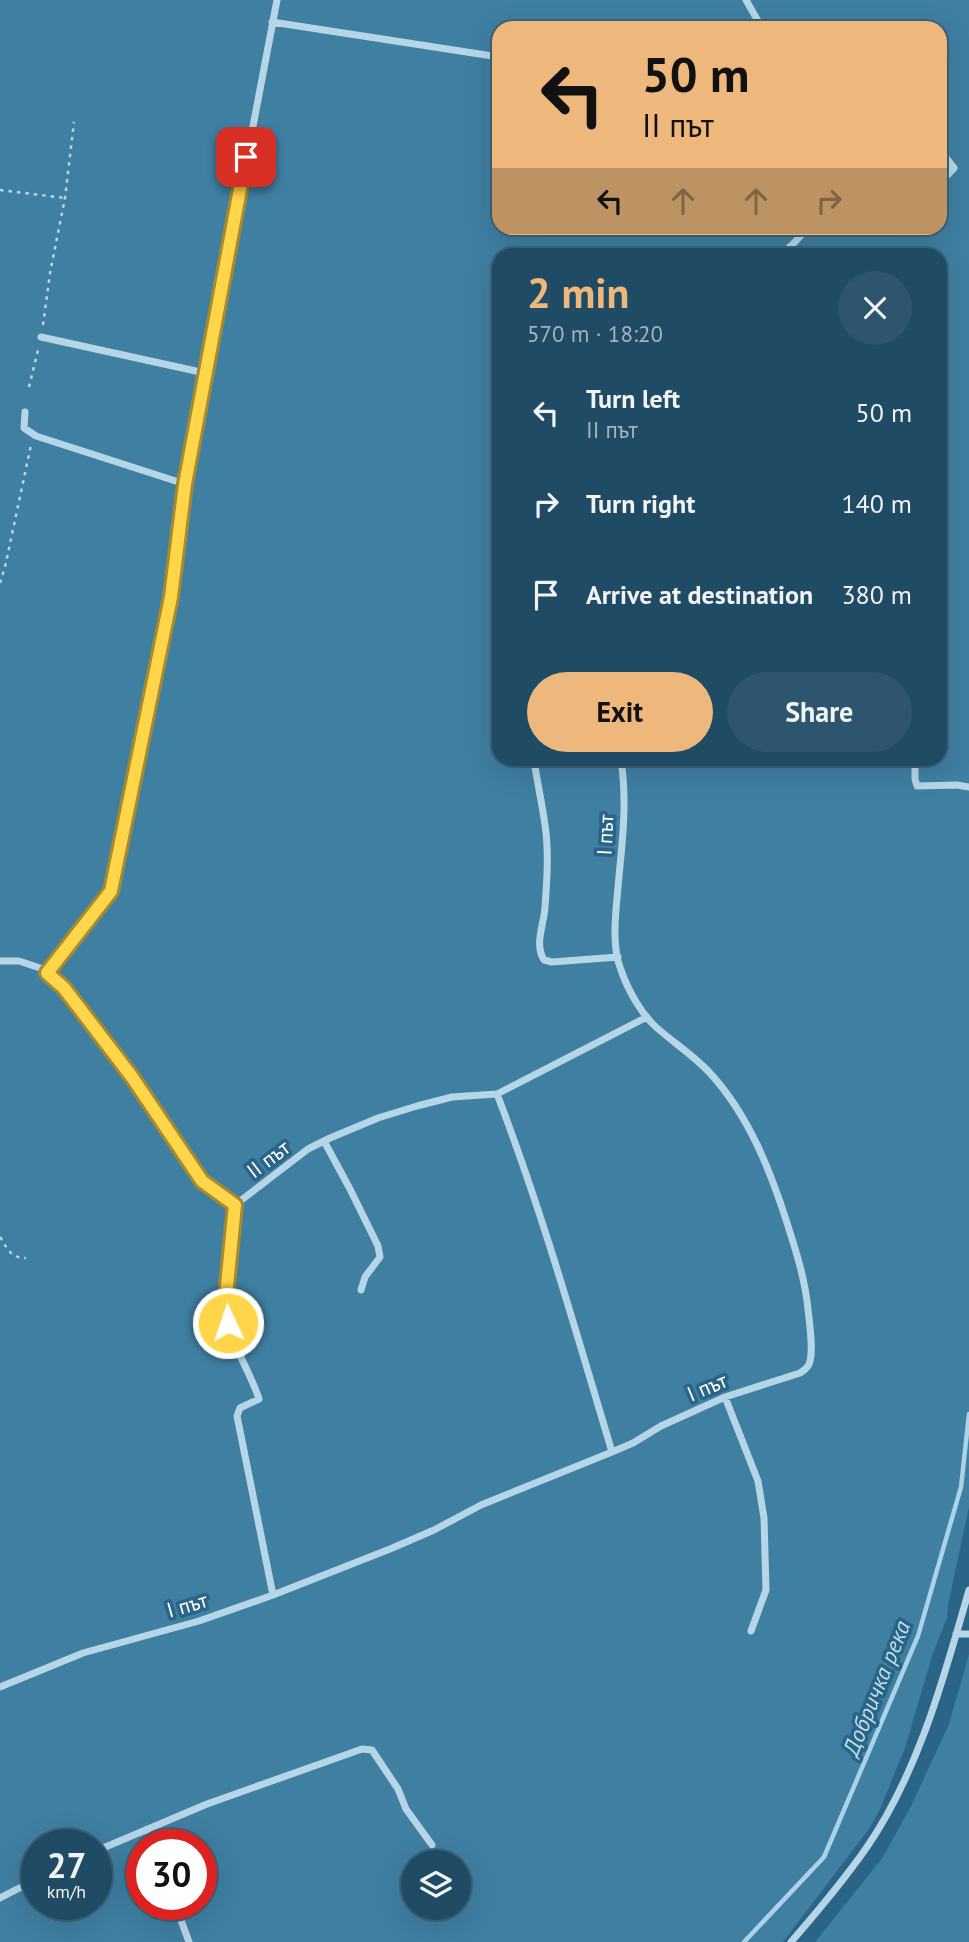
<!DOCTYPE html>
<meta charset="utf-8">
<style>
body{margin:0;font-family:"PT Sans",sans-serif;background:#2d556d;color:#f1f3f6;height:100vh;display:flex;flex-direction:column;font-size:26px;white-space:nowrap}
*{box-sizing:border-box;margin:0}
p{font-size:23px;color:#a2b3bf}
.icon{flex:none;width:38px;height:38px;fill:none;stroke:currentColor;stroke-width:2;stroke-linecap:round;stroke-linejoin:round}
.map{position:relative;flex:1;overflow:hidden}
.details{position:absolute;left:492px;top:248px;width:455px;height:518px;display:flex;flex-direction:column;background:#204b64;border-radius:21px;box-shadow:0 7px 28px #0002,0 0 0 2px #3d6378}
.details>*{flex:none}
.guide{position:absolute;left:492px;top:21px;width:455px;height:214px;border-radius:21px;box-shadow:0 7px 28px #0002,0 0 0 2px #3d6378;background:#eeb87d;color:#111;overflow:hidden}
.fabs{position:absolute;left:401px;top:1850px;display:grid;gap:14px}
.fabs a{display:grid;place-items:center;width:70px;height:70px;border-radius:50%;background:#204b64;box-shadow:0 7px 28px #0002,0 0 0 2px #3d6378;font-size:35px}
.speed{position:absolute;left:21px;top:1829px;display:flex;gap:14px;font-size:35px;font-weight:700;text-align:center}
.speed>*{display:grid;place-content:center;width:91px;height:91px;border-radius:50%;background:#204b64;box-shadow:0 7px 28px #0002,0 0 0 2px #3d6378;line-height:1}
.speed small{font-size:18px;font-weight:400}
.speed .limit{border:10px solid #d22;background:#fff;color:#111}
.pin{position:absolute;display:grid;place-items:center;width:60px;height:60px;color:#fff;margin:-30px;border-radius:14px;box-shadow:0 4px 10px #0006}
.me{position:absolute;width:77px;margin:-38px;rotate:357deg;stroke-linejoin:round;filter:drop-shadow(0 0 5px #0008)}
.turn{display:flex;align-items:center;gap:24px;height:147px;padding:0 35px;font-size:32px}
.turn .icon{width:91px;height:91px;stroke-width:2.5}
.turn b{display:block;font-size:49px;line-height:60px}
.lanes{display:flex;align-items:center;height:66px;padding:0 35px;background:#0003;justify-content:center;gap:35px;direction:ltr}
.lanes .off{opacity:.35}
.round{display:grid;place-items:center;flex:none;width:74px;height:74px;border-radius:37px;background:#2d556d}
.head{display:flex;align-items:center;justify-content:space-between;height:119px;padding:0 35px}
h1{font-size:42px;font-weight:700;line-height:52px;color:#eeb87d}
.action{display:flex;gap:14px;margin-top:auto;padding:14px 35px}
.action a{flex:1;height:80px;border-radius:42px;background:#eeb87d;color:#111;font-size:28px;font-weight:700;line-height:80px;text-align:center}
.action a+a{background:#2d556d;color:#f1f3f6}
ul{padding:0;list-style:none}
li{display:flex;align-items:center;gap:21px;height:91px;padding:0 35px}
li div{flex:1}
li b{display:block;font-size:26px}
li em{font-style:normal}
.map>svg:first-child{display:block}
.green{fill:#3f7fa2;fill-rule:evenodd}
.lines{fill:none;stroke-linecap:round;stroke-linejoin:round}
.stream{stroke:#abd2e7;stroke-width:4.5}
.path{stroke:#b6d6e7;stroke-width:2.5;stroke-dasharray:3.5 5;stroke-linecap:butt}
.minor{stroke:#b6d6e7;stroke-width:7}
.route-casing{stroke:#a68a30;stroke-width:18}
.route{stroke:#ffd54a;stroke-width:12}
.labels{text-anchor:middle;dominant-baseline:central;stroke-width:7;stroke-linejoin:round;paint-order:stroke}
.street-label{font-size:21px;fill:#fff;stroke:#2a6486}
.water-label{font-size:23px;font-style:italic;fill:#c1dfef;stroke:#2a6486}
</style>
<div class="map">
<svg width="969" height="1942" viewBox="0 0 969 1942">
<rect width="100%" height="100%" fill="#2a6486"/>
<path class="green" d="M0,0h969v1507l-21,98 -1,13 -15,38 -27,92 -25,61 -11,20 -86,113h-783zM499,28h441v200h-441zM499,256h441v504h-441zM37,1844h59v60h-59zM142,1844h59v60h-59zM413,1862h45v46h-45z
M969,1654v288h-154l68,-85 28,-51 38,-82z"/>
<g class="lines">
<path class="stream" d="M744,1942l80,-85 94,-221 43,-149 8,-73"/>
<path class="path" d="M0,190l65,8
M43,325l7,-52 15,-75 9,-76
M29,387l10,-41
M0,583l5,-16 26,-122
M0,1237c8,12 10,21 26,21"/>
<path class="minor" d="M746,0l16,28
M272,22l227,35
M940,150l14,18 -14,15
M780,256l16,-15 11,-13
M41,337l164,36
M25,412l-1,16 12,8 149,48
M534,760c3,21 8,43 11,65 4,26 2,55 0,82 -1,18 -11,37 -1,53l8,2 66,-5
M915,760v19l2,7 40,-1 12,2
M0,961h19l24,8 20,19 69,89 70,104 33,24 73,-56 22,-11 48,-20 39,-12 35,-9 45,-3 150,-77
M47,973l64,-82 60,-294 14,-113 92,-484
M497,1094c45,117 79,238 115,358
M324,1141l26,48 28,57 2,11 -15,20 -4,13
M235,1205c-4,37 -15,83 -6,119 5,25 22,50 30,75l-19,9 -3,8 36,179
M725,1397l33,84 6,37 2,72 -15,41
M956,1634h13
M0,1687l83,-34 116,-32 74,-26 117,-46 44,-19 47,-25 131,-53 21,-9 28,-17 64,-29 75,-24c3,-2 6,-4 8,-7 7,-10 1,-45 0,-57 -3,-29 -11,-55 -20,-83 -17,-54 -39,-111 -79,-154 -16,-17 -35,-29 -52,-44 -16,-14 -29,-38 -36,-58 -11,-26 -4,-67 -2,-94 4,-39 8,-78 2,-116
M147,1829l6,15
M96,1851l111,-47 155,-55 10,1 26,39 8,20 26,36
M0,1898l37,-19
M175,1904l14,38
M791,1942c27,-31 53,-62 76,-95 52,-76 77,-170 102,-257"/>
</g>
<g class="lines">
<defs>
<path id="route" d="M228,1323l-2,-27 9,-91 -33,-24 -70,-104 -68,-89 -17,-15 64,-82 60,-294 14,-113 61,-327"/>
</defs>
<use href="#route" class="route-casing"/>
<use href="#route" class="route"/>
</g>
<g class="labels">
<g class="street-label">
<text transform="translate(605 835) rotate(-87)">І път</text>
<text transform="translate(268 1159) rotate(-37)">ІІ път</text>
<text transform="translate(707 1387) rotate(-23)">І път</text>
<text transform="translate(187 1605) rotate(-16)">І път</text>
</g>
<g class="water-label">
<text transform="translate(876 1688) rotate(-68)">Добричка река</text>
</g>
</g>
</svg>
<div class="fabs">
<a><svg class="icon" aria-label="layers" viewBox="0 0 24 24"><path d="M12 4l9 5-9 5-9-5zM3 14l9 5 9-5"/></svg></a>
</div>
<div class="speed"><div>27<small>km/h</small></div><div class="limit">30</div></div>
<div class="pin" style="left:246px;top:157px;background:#d93025"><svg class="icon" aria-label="arrive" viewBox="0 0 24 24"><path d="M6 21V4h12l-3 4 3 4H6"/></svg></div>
<svg class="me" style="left:228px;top:1323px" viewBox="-20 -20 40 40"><circle r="17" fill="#ffd54a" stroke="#fff" stroke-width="3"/><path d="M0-11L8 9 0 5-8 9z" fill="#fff"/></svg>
<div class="guide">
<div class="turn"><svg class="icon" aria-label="left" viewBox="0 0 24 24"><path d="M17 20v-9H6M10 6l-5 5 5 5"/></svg><div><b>50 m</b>ІІ път</div></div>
<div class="lanes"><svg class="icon" aria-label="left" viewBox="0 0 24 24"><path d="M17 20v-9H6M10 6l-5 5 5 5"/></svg><svg class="icon off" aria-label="ahead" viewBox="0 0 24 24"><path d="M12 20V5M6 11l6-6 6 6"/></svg><svg class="icon off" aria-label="ahead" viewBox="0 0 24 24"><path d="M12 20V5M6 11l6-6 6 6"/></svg><svg class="icon off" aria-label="right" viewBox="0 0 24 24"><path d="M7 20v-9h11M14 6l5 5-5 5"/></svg></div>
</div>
<section class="details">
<div class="head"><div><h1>2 min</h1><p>570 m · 18:20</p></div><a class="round"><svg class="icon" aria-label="close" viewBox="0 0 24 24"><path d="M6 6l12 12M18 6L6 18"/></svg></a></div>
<ul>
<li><svg class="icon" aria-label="left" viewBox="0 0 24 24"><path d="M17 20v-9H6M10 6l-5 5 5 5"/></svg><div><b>Turn left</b><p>ІІ път</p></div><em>50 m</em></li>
<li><svg class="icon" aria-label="right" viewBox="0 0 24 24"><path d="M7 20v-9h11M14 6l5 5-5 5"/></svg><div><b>Turn right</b></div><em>140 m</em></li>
<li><svg class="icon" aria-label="arrive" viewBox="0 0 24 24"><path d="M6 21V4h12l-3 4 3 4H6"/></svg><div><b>Arrive at destination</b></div><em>380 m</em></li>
</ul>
<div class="action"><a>Exit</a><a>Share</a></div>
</section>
</div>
